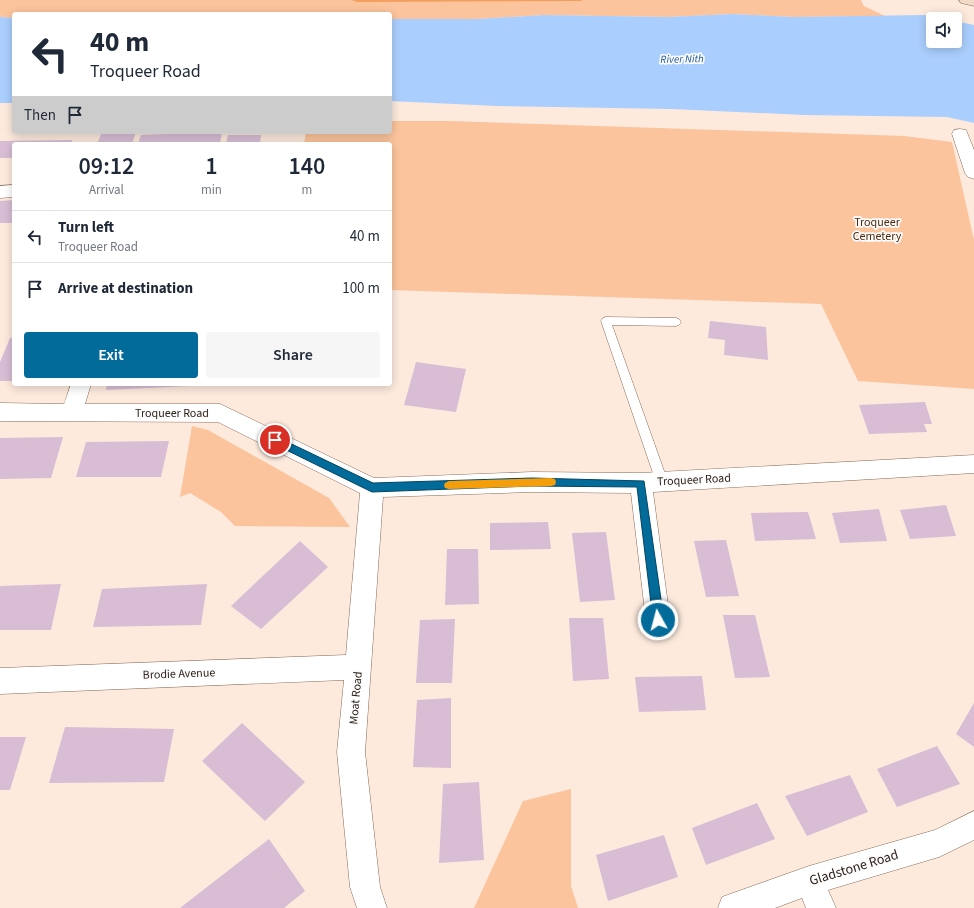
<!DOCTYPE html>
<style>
body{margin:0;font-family:"Source Sans 3",sans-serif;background:#f6f6f7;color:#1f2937;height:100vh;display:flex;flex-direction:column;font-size:15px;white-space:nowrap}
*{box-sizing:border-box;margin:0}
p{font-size:13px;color:#747a83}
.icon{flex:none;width:22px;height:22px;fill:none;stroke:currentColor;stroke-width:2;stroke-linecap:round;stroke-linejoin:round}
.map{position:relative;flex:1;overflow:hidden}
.drawer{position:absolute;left:12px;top:142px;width:380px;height:244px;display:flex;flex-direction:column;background:#fff;border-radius:4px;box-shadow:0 2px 10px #0003}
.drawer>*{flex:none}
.hud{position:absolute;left:12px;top:12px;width:380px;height:122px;border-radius:4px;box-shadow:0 2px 10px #0003;background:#fff;color:#1f2937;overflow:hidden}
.controls{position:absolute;left:926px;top:12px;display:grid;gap:8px}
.controls a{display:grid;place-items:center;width:36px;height:36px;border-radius:4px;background:#fff;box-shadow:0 2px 10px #0003;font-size:20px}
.pin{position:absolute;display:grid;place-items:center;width:34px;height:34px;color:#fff;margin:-17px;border:2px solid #fff;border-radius:50%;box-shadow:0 1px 4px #0007}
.me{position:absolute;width:44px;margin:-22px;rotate:353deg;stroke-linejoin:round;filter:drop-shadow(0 0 3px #0008)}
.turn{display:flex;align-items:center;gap:14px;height:84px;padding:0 12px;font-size:18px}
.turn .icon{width:52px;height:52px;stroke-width:2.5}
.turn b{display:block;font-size:28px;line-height:34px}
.then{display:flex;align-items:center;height:38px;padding:0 12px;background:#0003;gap:8px;font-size:15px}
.eta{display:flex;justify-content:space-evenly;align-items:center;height:68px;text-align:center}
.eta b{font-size:24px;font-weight:600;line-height:28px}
.primary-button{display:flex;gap:8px;margin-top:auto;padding:8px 12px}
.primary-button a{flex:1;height:46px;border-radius:4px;background:#036b99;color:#fff;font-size:16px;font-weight:600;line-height:46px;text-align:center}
.primary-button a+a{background:#f6f6f7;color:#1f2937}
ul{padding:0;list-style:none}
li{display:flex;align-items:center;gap:12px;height:52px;padding:0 12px;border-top:1px solid #e0e1e3}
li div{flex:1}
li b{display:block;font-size:15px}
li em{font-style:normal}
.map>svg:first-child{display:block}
.green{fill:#fbc49c}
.forest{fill:#f29f5d}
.water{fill:#aacefd}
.building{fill:#d8bdd5}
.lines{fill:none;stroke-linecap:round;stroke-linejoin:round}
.lane-casing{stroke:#856a57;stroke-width:1}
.street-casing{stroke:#856a57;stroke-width:1}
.secondary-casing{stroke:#856a57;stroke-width:1}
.lane{fill:#fff;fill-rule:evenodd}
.street{fill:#fff;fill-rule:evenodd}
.secondary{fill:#f2dbc6;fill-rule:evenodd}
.route{fill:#036b99;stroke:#024663}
.slow{fill:#f59e0b}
.labels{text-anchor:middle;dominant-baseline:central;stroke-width:3.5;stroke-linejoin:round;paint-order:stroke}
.far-water-label{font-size:11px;font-style:italic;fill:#1e589d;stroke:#fcfcfc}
.park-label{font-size:12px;fill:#4b2a0e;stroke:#fcfcfc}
.street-label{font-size:12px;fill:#2e231b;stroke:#fcfcfc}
.near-street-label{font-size:14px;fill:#2e231b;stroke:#fcfcfc}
</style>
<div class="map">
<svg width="974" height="908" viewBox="0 0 974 908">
<rect width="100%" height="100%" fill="#fdeadd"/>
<path class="green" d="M0,0h861l3,6 21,10 -92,1 -61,-3 -64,3 -124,-2 -67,4h-87v-5h-376v4l-14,-1z
M390,121h59l455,15 48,6 22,98v149l-116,-8 -37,-77 -431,-14v-146h-86l2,-12h84z
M192,426l16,4 121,68 21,29 -115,-1 -14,-14 -31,-19 -10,4z
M571,789v97l7,22h-104l49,-107z"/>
<path class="forest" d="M351,0h231l-1,1 -223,1z"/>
<path class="water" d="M732,14l61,3 132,-2 20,4h-12v22h22v-20l19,4v98l-27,-6 -143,-2 -132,-6 -175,-3 -107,-5v-82h87l67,-4 124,2z
M0,17l14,1v85h-14z"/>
<path class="building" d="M102,132h34l-4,12h-35z
M222,132l-2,12h-82l3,-9z
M228,135h33l-1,9h-34z
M72,140l-1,4h-57v14h-14v-17z
M14,200v23h-14v-22z
M710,321l56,6 2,33 -44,-5 1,-15 -17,-2z
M10,338h4v43h-14v-19z
M416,362l50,7 -10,43 -52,-7z
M107,384h83l-1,2 -83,4z
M925,402l7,22h-8l3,8 -58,2 -10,-29z
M63,437l-12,41 -51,1v-41z
M169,441l-8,36h-85l10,-35z
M946,505l10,31 -46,3 -10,-29z
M879,509l8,32 -47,2 -8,-30z
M808,512l8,27 -61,2 -4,-28z
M548,522l3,27 -61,1v-27z
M606,532l9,68 -35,2 -8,-69z
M726,540l13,56 -33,1 -12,-56z
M300,541l28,26 -67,62 -30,-23z
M447,549h31l1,55 -34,1z
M61,584l-10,46h-51v-44z
M207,584l-6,41 -108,2 9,-38z
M723,615h32l15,62 -35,1z
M569,618h34l6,61 -36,2z
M455,619l-3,64h-36l4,-63z
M702,676l4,34 -67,2 -4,-35z
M451,698v70l-38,-1 4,-67z
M974,703v44l-18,-13z
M242,723l63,59 -40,39 -63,-60z
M65,727l109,2 -10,53 -115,1z
M0,737h26l-16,53h-10z
M937,746l23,38 -63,23 -20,-38z
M850,775l18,37 -61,24 -22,-40z
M479,782l5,78 -45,3 4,-79z
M757,803l18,36 -69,26 -14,-37z
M664,835l14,42 -70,24 -12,-46z
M269,839l36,52 -21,17h-104z"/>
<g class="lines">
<defs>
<path id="lane" d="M606,317l70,1 3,1 2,3 -2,3 -3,1 -64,-1 56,157 -2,3 -4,2 -4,-2 -2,-3 -55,-161 2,-3z"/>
<path id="street" d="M960,129l6,1 8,20v29l-6,-2 -3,-4 -13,-39 2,-4z
M14,185v12l-14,1v-12z
M71,384h20l-6,20h135l154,74 158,-6 109,1 333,-18v18l-321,19 17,128 -3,8 -9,4 -9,-4 -3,-8 -15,-127 -99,-1 -149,5 -18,255 15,135 7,21h-30l-7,-21 -13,-135 7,-72 -344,14v-26l346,-13 14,-162 -142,-71 -218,-1v-18l64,1z
M974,811v29l-35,17 -111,33 8,18h-30l-4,-10 -27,10h-57l4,-11 11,-4 76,-27 126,-36z"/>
<path id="secondary" d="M959,0h15v6l-13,-3z"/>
</defs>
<use href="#lane" class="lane-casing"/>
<use href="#street" class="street-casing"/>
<use href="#secondary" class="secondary-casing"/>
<use href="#lane" class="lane"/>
<use href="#street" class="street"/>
<use href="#secondary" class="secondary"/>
</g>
<path class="route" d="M275,436l98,47 159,-5 112,3 20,139 -2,3 -4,2 -3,-2 -2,-3 -16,-133 -105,-1 -160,6 -100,-49 -1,-3z"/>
<path class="slow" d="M551,478l4,1 1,3 -1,3 -4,1 -102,3 -4,-1 -1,-3 1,-2 4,-2z"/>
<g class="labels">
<g class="far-water-label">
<text transform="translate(682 59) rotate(-1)">River Nith</text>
</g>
<g class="park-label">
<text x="877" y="222">Troqueer<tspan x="877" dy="14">Cemetery</tspan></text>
</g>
<g class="street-label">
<text x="172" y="413">Troqueer Road</text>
<text transform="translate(694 480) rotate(-3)">Troqueer Road</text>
<text transform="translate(179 674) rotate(-2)">Brodie Avenue</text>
<text transform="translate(356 698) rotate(-85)">Moat Road</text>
</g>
<g class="near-street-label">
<text transform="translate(854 868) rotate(-17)">Gladstone Road</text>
</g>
</g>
</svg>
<div class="controls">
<a><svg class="icon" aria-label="sound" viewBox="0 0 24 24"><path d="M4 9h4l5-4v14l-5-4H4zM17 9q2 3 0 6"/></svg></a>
</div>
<div class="pin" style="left:275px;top:440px;background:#d93025"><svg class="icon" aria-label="arrive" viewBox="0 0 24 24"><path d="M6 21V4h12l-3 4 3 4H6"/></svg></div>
<svg class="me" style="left:658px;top:620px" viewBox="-20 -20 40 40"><circle r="17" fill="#036b99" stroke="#fff" stroke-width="3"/><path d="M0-11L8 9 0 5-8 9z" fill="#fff"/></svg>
<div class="hud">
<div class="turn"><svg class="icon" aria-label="left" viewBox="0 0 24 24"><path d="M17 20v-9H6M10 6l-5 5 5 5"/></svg><div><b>40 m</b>Troqueer Road</div></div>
<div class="then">Then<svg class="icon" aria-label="arrive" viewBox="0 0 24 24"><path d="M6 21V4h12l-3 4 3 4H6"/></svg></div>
</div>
<section class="drawer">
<div class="eta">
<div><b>09:12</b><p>Arrival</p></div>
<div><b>1</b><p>min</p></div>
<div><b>140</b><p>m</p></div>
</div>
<ul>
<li><svg class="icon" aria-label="left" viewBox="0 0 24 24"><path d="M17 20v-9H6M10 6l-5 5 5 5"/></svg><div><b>Turn left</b><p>Troqueer Road</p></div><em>40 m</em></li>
<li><svg class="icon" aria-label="arrive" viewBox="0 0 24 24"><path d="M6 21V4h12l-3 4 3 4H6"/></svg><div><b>Arrive at destination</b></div><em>100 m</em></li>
</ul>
<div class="primary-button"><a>Exit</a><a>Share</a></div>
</section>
</div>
